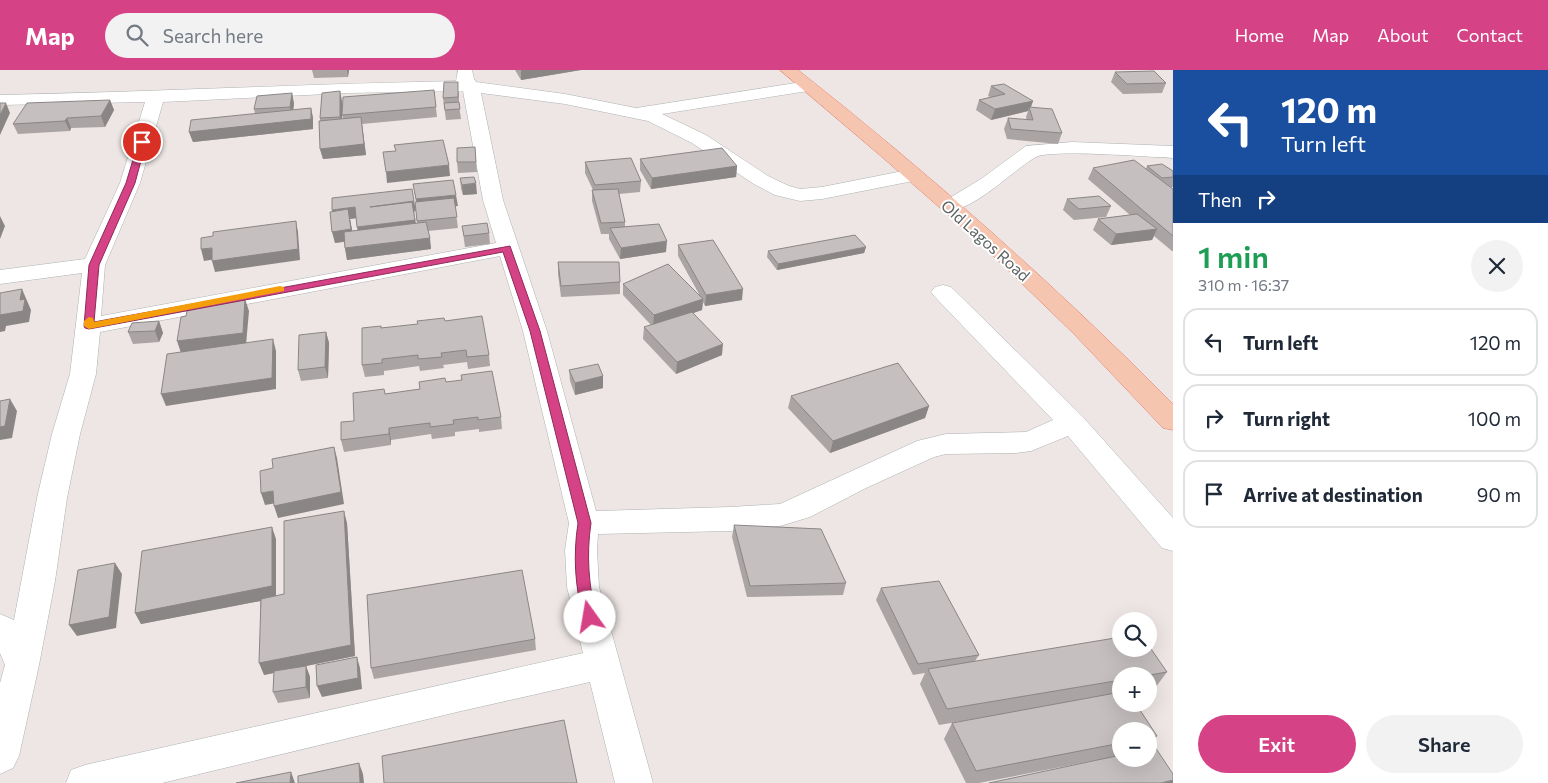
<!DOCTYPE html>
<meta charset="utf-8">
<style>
body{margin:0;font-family:Commissioner,sans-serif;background:#f2f2f3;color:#1f2937;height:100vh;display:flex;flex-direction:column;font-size:19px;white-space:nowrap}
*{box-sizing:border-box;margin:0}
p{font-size:16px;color:#747a83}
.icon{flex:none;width:28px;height:28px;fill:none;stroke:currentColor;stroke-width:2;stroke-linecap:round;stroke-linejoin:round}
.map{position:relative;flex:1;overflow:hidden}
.panel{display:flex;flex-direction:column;background:#fff;width:375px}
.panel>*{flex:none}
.banner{background:#1a4fa0;color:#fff;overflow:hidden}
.buttons{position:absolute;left:1112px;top:542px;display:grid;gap:10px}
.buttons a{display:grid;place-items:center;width:45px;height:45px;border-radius:50%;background:#fff;box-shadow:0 5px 20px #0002;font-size:25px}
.pin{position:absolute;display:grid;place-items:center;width:42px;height:42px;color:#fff;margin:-21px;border:2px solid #fff;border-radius:50%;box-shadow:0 1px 5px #0007}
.me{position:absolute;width:55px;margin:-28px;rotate:347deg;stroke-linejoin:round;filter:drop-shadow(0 0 4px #0008)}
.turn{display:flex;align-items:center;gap:18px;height:105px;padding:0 25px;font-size:22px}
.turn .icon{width:65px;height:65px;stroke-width:2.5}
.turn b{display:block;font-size:35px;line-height:42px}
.then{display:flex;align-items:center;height:48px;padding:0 25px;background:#0003;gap:10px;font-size:19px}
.round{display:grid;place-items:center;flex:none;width:52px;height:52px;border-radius:26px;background:#f2f2f3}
.summary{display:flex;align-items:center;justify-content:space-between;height:85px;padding:0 25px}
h1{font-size:30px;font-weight:600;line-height:38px;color:#1e9e55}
.action{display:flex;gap:10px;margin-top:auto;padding:10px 25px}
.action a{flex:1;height:58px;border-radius:30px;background:#d64286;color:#fff;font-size:20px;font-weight:600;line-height:58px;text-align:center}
.action a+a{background:#f2f2f3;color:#1f2937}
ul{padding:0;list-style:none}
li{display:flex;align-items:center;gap:15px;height:68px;margin:0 10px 8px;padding:0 15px;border:2px solid #e0e1e3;border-radius:15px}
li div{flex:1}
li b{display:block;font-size:19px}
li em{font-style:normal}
header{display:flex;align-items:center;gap:30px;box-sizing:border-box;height:70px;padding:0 25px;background:#d64286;color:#fff}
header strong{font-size:24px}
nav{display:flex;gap:28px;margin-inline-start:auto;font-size:18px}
.search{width:350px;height:45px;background:#f2f2f3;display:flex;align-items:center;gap:12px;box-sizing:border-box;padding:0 18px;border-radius:28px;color:#747a83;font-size:19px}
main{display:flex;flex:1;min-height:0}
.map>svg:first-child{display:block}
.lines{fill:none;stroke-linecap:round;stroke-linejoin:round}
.minor-casing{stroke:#adb2b3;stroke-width:1}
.major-casing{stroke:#e27e69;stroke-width:1}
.minor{fill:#fff;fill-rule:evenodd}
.major{fill:#f6c5b0;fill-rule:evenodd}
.wall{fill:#aaa4a4;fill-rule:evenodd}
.shaded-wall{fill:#8b8686}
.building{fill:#c6bfbf;stroke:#8b8686}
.route{fill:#d64286;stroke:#8b2b57}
.slow{fill:#f59e0b}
.labels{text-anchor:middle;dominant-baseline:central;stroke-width:4;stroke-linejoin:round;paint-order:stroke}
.far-street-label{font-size:16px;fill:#5c6363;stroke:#fff}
</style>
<header>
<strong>Map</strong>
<div class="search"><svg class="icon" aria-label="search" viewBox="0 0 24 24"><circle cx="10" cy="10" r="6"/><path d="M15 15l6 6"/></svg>Search here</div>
<nav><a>Home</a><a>Map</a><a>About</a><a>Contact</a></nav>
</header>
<main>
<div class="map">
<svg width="1173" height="713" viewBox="0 0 1173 713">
<rect width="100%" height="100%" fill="#ede6e4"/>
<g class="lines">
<defs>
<path id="minor" d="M458,0h14l2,9 2,3 89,12 71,14 172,-27 6,1 3,4 -3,4 -152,24 44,21 62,41 21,10 11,3 22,-2 91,-18 7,2 3,4 -3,4 -7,2 -91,18 -22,2 -25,-6 -21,-11 -62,-41 -44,-22 -83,-17 -84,-11 22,107 44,131 49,180 134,-4 50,-3 137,-63 29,-7 80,-2 27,-12 -118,-123 -4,-5 4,-5 8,-2 8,2 131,129 91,102v33l-11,-3 -94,-112 -37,15 -15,2 -70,1 -12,3 -68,31 -56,29 -30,9 -50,5 -132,3 -1,16 2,37 54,196h-38l-25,-101 -133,30 -295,71h-96l5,-13 14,-5 498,-112 -16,-66 -2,-37 4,-27 -46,-192 -23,-75 -400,76 -4,42 -16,60 -13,64 -12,83 -16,84 -20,91 -6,12 -13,6v-91l5,-18 -5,-12v-39l14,6 23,-122 15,-64 18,-60 12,-101 -82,11v-14l85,-11 35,-76 25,-81 -145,3v-10c152,-3 304,-11 456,-14zM463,21l20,109 13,43 -395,73 4,-51 35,-82 23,-81 185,-9z
M1072,72l101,4v12c-22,-1 -123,-9 -137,-1 -22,12 -68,60 -93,53l-3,-4 3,-4 38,-23 45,-33z"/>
<path id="major" d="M780,0h18c132,104 257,215 375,334v26l-10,-2 -89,-94 -94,-91 -98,-86z"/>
</defs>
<use href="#minor" class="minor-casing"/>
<use href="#major" class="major-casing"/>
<use href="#minor" class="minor"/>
<use href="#major" class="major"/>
</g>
<path class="wall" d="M312,0h37l-1,7 -34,1z
M515,0h66l-60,10z
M1115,2l51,11 -4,10 -39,1 -12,-12z
M991,16l42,15 -2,6 31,26 -4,11 -51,-5 -3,-10 4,-11 19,2 -1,-3 2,-6 -37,9 -15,-10 3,-10 11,-3 -2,-1z
M434,20l3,27 -75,7 4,31 -43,4 -3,-10v-31l22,-17v18h1l-1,-4z
M459,22v13l2,14 -15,1 -3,-22z
M292,23l2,11 -1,6 18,-2 2,10v11l-120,13 -4,-10 66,-18 -1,-5z
M110,30l4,10 -9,17 -34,1 -1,3 -52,3 -5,-10z
M475,77l2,25 -19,1 -1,-11z
M640,89l97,7 -1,11 -85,12 -11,-19z
M585,92l56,19 -1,11 -21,2 6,28v5l41,25 -46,7 -11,-20v-5h-8l-9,-33v-11h1l-8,-17z
M1147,96l26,5v16h-2l2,2v62h-1l-18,-15 -2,4 -41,5 -18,-15 5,-11 32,-4 -42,-36 5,-11 53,1z
M460,108l17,16 -14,1 -2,-6z
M413,114l45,22h-3l3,22 -30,3 3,18 -84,11 -3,-18 -9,1 -5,-31 86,-1 -2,1 2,11h1l-2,-21h1zM356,148l2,12 -6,1 -2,-12z
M1067,129l44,7 -5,11 -32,3 -11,-10z
M462,156l27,7 1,11 -25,3z
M678,175l64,55 -37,6 -2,-4 -1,8 -9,3 29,42 -46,19 -33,-35 1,-12 7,-2 -28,-30v-11l76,10 -21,-38z
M866,177l-2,6 -87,17 -10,-13 1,-6z
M558,192l62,20v12l-59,3 -3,-23z
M159,251l4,12 -4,9 -26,2 -5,-12z
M445,251l44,34 1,11 -22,3 -1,-7 -24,3 1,3 -24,3 -1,-5 -35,5v4l-19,2 -3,-12 19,-39 1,2z
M326,262l3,11 -1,35 -27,3 -3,-11z
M569,300l34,6v12l-28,7 -5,-14z
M461,305l40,42 1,12 -23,3v-3l-24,3v4l-23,3 -1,-5 -40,6v5l-47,7 -3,-12 13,-19 31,-27 35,-5 26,-7 15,-1z
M791,326l138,10 -4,12 -95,35 -42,-45z
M347,453l8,133 -49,10 4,11v21l-32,5 -5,-11 1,-19 -10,2 -4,-74 -119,23 -6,-11 141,-74v57l8,-2z
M734,455l112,58 -3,12 -96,2 -15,-60z
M881,518l98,67 -4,6 192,11 -12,16 -6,1v-13h-28v28l36,32 -8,10v-15h-28v28l-29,2 -113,22h-13l-22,-44 8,-16 69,-12 -82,14 -19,-41 5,-11 -12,2 -37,-75z
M535,569l1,11 -162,29 -3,-11z"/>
<path class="shaded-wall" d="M347,0h2l-1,7z
M521,0h60l-60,10z
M340,21l2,10v26l-2,-10z
M292,23l2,11 -2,13 -2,-10z
M110,30l4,10 -9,17 -4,-11z
M1033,31l-3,8 -1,-2 -1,4 -37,9 4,-11z
M6,33l4,10 -10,22v-20z
M311,38l2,10v11l-120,13 -4,-10z
M361,47l5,38 -43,4 -3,-10z
M67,48l4,10 -1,3 -5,-10z
M449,95l1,11 -63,7 -1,-11z
M737,96l-1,11 -85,12 1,-11z
M476,113l1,11 -14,1 -1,-10z
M456,125l2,11 -41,4 -1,-11z
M414,131l2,10 -44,7 -2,-11z
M355,137l3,11 -8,1 4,21 -19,3 -3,-11 3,-11 -3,-11z
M0,146l5,10 -5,13z
M415,150l2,11 -58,7 -2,-11z
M296,151l2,11 2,28 -85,12 -3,-11z
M1157,159l-5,11 -41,5 5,-11z
M430,168l1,11 -84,11 -2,-12z
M667,171l-1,11 -46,7 1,-11z
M866,177l-2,6 -87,17 1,-6z
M212,178l4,11 -12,2 -3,-12z
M22,219l9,21 -2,12 -23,4 -1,5 -5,1v-17l20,-15z
M743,219l-1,11 -37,6 1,-11z
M245,229l4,12 -3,34 -65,8 -4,-12z
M703,229l-1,11 -49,17 1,-12z
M159,251l4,12 -4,9 -4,-11z
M326,262l3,11 -1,35 -3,-11z
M273,269l3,12v38l-110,17 -5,-12z
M723,274l-1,11 -46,19 1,-12z
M603,306v12l-28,7v-12z
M10,329l7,12 -5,27 -12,2v-13z
M929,336l-4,12 -95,35 3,-12z
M389,358l2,12v5l-2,-11z
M334,377l3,11 7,46 -66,14 -4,-12z
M273,421l4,12 -12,2 -4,-12z
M344,441l3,12 8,133 -49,10 4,11v21l-4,-11v-21l-42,9 -5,-12z
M272,457l4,12v59l-135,26 -6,-11z
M115,493l7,11 -6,54 -39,8 -8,-11z
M357,587l3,11 2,21 -40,8 -5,-11z
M359,693l4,11 1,9h-4z
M291,702l4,11h-5z
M1173,710v3h-12z"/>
<path class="building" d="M1154,1l12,12 -39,1 -12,-12z
M444,12h14v15l-15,1z
M1004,14l29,17 -38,8 -16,-9 26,-6 -14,-8z
M434,20l2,17 -94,8 1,-18z
M340,21v26l-20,1 2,-25z
M292,23l-2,14 -36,2 3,-13z
M110,30l-9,16 -34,2 -2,3 -52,3 14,-21z
M459,32l1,7 -15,1 -1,-7z
M0,33h6l-6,12z
M1029,37l23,2 10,24 -51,-4 -3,-11 25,2z
M311,38v11l-122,13 2,-12z
M361,47l3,27 -44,5 -1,-28z
M443,70l6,25 -63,7 -3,-20 13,-1 -2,-6z
M475,77l1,15h-19v-14z
M722,78l15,18 -85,12 -12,-19z
M631,88l10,23 -46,4 -10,-23z
M1134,90l39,29v47l-80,-68z
M1162,94l11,7v6l-11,1 -15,-12z
M474,107l2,6 -14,2 -2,-7z
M453,110l3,15 -40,4 -3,-15z
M412,119l2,12 -44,6 42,-5 3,18 -58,7 -2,-20 -23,3v-12z
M618,119l7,33 -24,1 -9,-33z
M1099,126l12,10 -32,3 -12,-10z
M454,128l3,19 -40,4 -2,-19z
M348,139l3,20 -19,3 -2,-20z
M1137,144l20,15 -41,5 -18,-15z
M296,151l2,28 -86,12v-13l-11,1v-11l12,-2v-4z
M426,152l4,16 -85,10 -1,-16z
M487,153l2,10 -25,3 -2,-10z
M659,154l8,17 -46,7 -11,-20z
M855,165l11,12 -88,17 -10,-13z
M713,170l30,49 -37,6 -28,-50z
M558,192h61l1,20 -59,4z
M668,194l35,35 -49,16 -31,-31z
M22,219l-2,11 5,-1 -2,12 -23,4v-22z
M245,229l-2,34 -66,8 4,-24 5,-1 2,-10z
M692,242l31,32 -46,18 -33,-35z
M482,246l7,39 -22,2 -1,-7 -25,3 1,4 -24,2v-4l-36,4v4l-20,2v-37l19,-2v2l37,-4 -1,-3 27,-3 1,3z
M159,251l-4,10 -27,1 4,-9z
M326,262l-1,35 -27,3 1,-35z
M273,269l-1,39 -111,16 6,-40z
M898,293l31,43 -96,35 -42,-45z
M598,294l5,12 -28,7 -6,-13z
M492,301l9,46 -23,3v-3l-25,3 1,4 -24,3v-4l-41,5v6l-48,6v-18l13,-1 -1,-28 31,-4 1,5 35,-5 -1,-7 26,-4 1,4 16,-2 -1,-5z
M10,329l-5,27 -5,1v-26z
M334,377l7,45 -67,14 -1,-15 -12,2 -1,-22 13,-3 -1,-9z
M344,441l7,134 -92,18 2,-64 23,-5v-73z
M734,455l87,4 25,54 -96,3z
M272,457v59l-137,27 7,-62z
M115,493l-6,54 -40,8 9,-55z
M522,500l13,69 -164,29 -4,-73z
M939,511l40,74 -61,9 -37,-76z
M1121,567v12h28v-3l18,26 -23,4h-23v4l-174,29 -19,-40z
M357,587l1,21 -41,8 -1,-21z
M306,596v21l-33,5 1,-21z
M1121,622v12h15l21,32 -8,1v-6h-28v12l-145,28 -24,-48z
M564,650l13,63h-193l-2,-27z
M1155,677l18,27v6l-12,3h-172l132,-28v4h28v-10z
M359,693l1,20h-62v-7z
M291,702l-1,11h-54z"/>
<path class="route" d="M139,70l7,2 -11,41 -36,82 -5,57 416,-76 30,85 51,192c-5,33 -2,62 5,94l-2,4 -4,2 -5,-2 -2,-4c-8,-32 -10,-61 -5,-94l-48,-192 -27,-79 -414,77 -4,-1 -1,-2 5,-61 37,-82z"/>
<path class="slow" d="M280,216l4,1v4l-195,38 -5,-3v-5l5,-4 4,1 1,4z"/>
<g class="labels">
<g class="far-street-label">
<text transform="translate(986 170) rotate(42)">Old Lagos Road</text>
</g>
</g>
</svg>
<div class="buttons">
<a><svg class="icon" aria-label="search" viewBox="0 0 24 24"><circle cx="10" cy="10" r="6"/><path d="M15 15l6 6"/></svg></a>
<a>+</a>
<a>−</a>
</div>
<div class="pin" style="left:142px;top:72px;background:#d93025"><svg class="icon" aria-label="arrive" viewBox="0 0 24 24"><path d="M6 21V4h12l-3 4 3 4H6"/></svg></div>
<svg class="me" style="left:590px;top:547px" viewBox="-20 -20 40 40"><circle r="19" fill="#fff"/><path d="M0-13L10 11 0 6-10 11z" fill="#d64286"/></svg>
</div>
<section class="panel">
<div class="banner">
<div class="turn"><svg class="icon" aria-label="left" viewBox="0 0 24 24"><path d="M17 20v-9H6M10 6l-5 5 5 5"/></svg><div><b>120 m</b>Turn left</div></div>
<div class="then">Then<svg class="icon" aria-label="right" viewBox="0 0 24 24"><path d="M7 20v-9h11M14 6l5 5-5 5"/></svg></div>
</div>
<div class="summary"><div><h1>1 min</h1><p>310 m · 16:37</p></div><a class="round"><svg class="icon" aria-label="close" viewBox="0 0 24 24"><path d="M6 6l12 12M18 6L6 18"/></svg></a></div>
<ul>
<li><svg class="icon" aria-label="left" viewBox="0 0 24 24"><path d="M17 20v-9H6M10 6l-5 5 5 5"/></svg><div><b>Turn left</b></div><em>120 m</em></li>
<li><svg class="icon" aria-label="right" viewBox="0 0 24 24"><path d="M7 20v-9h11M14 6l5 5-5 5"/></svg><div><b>Turn right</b></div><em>100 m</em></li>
<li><svg class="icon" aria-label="arrive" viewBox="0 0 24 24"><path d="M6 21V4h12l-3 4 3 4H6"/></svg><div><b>Arrive at destination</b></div><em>90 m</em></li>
</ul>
<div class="action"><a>Exit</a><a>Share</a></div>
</section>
</main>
